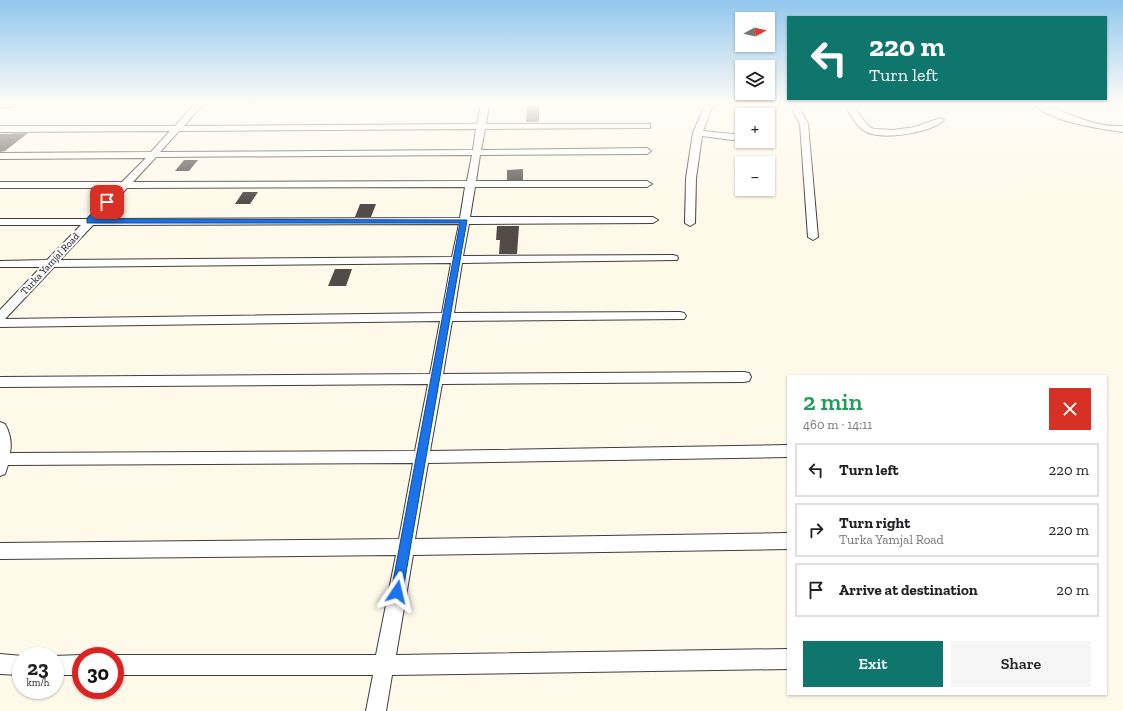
<!DOCTYPE html>
<meta charset="utf-8">
<style>
body{margin:0;font-family:"Zilla Slab",serif;background:#f6f6f6;color:#202124;height:100vh;display:flex;flex-direction:column;font-size:15px;white-space:nowrap}
*{box-sizing:border-box;margin:0}
p{font-size:13px;color:#757577}
.icon{flex:none;width:22px;height:22px;fill:none;stroke:currentColor;stroke-width:2;stroke-linecap:round;stroke-linejoin:round}
.map{position:relative;flex:1;overflow:hidden}
.side{position:absolute;left:787px;top:375px;width:320px;height:320px;display:flex;flex-direction:column;background:#fff;border-radius:0px;box-shadow:0 1px 3px #0004}
.side>*{flex:none}
.hud{position:absolute;left:787px;top:16px;width:320px;height:84px;border-radius:0px;box-shadow:0 1px 3px #0004;background:#0f766e;color:#fff;overflow:hidden}
.needle{width:26px;rotate:82deg}
.tools{position:absolute;left:735px;top:12px;display:grid;gap:8px}
.tools a{display:grid;place-items:center;width:40px;height:40px;border-radius:0px;background:#fff;box-shadow:0 1px 3px #0004;font-size:20px}
.speed{position:absolute;left:12px;top:647px;display:flex;gap:8px;font-size:20px;font-weight:700;text-align:center}
.speed>*{display:grid;place-content:center;width:52px;height:52px;border-radius:50%;background:#fff;box-shadow:0 1px 3px #0004;line-height:1}
.speed small{font-size:10px;font-weight:400}
.speed .limit{border:6px solid #d22;background:#fff;color:#111}
.pin{position:absolute;display:grid;place-items:center;width:34px;height:34px;color:#fff;margin:-17px;border-radius:8px;box-shadow:0 2px 6px #0006}
.me{position:absolute;width:44px;margin:-22px;rotate:10deg;stroke-linejoin:round;filter:drop-shadow(0 0 3px #0008)}
.turn{display:flex;align-items:center;gap:14px;height:84px;padding:0 16px;font-size:18px}
.turn .icon{width:52px;height:52px;stroke-width:2.5}
.turn b{display:block;font-size:28px;line-height:34px}
.round{display:grid;place-items:center;flex:none;width:42px;height:42px;border-radius:0px;background:#f6f6f6}
.summary{display:flex;align-items:center;justify-content:space-between;height:68px;padding:0 16px}
h1{font-size:24px;font-weight:600;line-height:30px;color:#1e9e55}
.primary-button{display:flex;gap:8px;margin-top:auto;padding:8px 16px}
.primary-button a{flex:1;height:46px;border-radius:0px;background:#0f766e;color:#fff;font-size:16px;font-weight:600;line-height:46px;text-align:center}
.primary-button a+a{background:#f6f6f6;color:#202124}
ul{padding:0;list-style:none}
li{display:flex;align-items:center;gap:12px;height:54px;margin:0 8px 6px;padding:0 8px;border:2px solid #e0e0e0;border-radius:0px}
li div{flex:1}
li b{display:block;font-size:15px}
li em{font-style:normal}
.map>svg:first-child{display:block}
.building{fill:#544b48}
.lines{fill:none;stroke-linecap:round;stroke-linejoin:round}
.minor-casing{stroke:#3e3e3e;stroke-width:2}
.minor{fill:#fff;fill-rule:evenodd}
.route{fill:#1a73e8;stroke:#114b97}
.labels{text-anchor:middle;dominant-baseline:central;stroke-width:4;stroke-linejoin:round;paint-order:stroke}
.far-street-label{font-size:10px;fill:#0b0b0b;stroke:#fff}
</style>
<div class="map">
<svg width="1123" height="711" viewBox="0 0 1123 711">
<rect width="100%" height="100%" fill="#fff9ea"/>
<path class="building" d="M527,106h12v16h-13z
M28,133l-23,18 -5,1v-18z
M184,160h14l-9,11h-14z
M523,169v11h-16v-10z
M243,192h15l-8,12h-15z
M360,204h16l-5,13h-16z
M497,226h22l-2,28h-18l1,-14h-4z
M335,269h17l-6,17h-18z"/>
<g class="lines">
<defs>
<path id="minor" d="M0,105h16l-4,2h-12z
M194,105h8l-18,21 293,-2 4,-19h8l-3,19h164v4h-3l-162,1 -4,21 166,-2 4,3 -4,3 -167,1 -4,26h171l5,3 -5,3h-172l-5,30h183l5,3 -5,3 -184,1 -6,32 210,-1 4,1 1,2 -1,2 -215,3 -8,50 226,-1 4,1 2,3 -2,3 -232,2 -9,53 301,-2 5,1 2,4 -2,4 -5,1 -302,2 -12,67 358,-6v12l-360,6 -13,76 373,-6v16l-375,6 -17,100 392,-6v20l-396,6 -6,36h-20l7,-36h-258v-19h-2l2,-1h261l20,-100 -396,4v-16l399,-4 14,-76 -405,2 -3,9 -5,2v-54l5,2c5,9 7,19 5,29l405,-2 13,-67 -428,3v-10l430,-3 10,-53 -440,6v-17l41,-43h-41v-6l47,-1 34,-35h-81v-6h87l30,-31h-117v-6h122l24,-24 -146,1v-6l151,-1 19,-21 -170,1v-6h175zM476,129l-3,21 -313,2 19,-21zM472,155l-5,26 -334,1 23,-25zM465,187l-5,31 -361,1 28,-31zM459,224l-7,33 -392,3 33,-35zM451,263l-9,50 -437,6 49,-52z
M705,105h8l-10,26 29,3 10,-1v6l-10,1 -30,-4 -6,42 -1,45 -5,3 -5,-3 1,-45 7,-45z
M735,105h8l7,10h-8z
M790,105h8l10,19 10,113 -5,3 -5,-3 -8,-113z
M844,105h8l17,22 5,2 19,1 22,-3 25,-9 4,2c-12,13 -67,22 -81,10 -7,-5 -14,-18 -19,-25z
M1035,105c10,-2 45,15 60,18 9,3 19,3 28,3v6c-22,-3 -72,-10 -88,-27z
M0,654l23,2h-2v19l-21,-1z
M81,655l2,1h-2v19h-26v-19h-2z"/>
</defs>
<use href="#minor" class="minor-casing"/>
<use href="#minor" class="minor"/>
</g>
<linearGradient id="sky" x2="0" y2="1"><stop stop-color="#91c6ed"/><stop offset="0.51" stop-color="#fffcf6"/><stop offset="1" stop-color="#fffcf6" stop-opacity="0"/></linearGradient>
<rect width="1123" height="204" fill="url(#sky)"/>
<path class="route" d="M107,200l3,2 -14,17 371,1 -65,376 -5,2 -4,-2 -2,-4 69,-369h-373v-4z"/>
<g class="labels">
<g class="far-street-label">
<text transform="translate(50 264) rotate(-47)">Turka Yamjal Road</text>
</g>
</g>
</svg>
<div class="tools">
<a><svg class="needle" viewBox="-14 -14 28 28"><path d="M0-13l5 13h-10z" fill="#e53935"/><path d="M0 13l5-13h-10z" fill="#757577"/></svg></a>
<a><svg class="icon" aria-label="layers" viewBox="0 0 24 24"><path d="M12 4l9 5-9 5-9-5zM3 14l9 5 9-5"/></svg></a>
<a>+</a>
<a>−</a>
</div>
<div class="speed"><div>23<small>km/h</small></div><div class="limit">30</div></div>
<div class="pin" style="left:107px;top:202px;background:#d93025"><svg class="icon" aria-label="arrive" viewBox="0 0 24 24"><path d="M6 21V4h12l-3 4 3 4H6"/></svg></div>
<svg class="me" style="left:397px;top:592px" viewBox="-20 -20 40 40"><path d="M0-17L14 15 0 8-14 15z" fill="#1a73e8" stroke="#fff" stroke-width="4"/></svg>
<div class="hud">
<div class="turn"><svg class="icon" aria-label="left" viewBox="0 0 24 24"><path d="M17 20v-9H6M10 6l-5 5 5 5"/></svg><div><b>220 m</b>Turn left</div></div>
</div>
<section class="side">
<div class="summary"><div><h1>2 min</h1><p>460 m · 14:11</p></div><a class="round" style="background:#d93025;color:#fff"><svg class="icon" aria-label="close" viewBox="0 0 24 24"><path d="M6 6l12 12M18 6L6 18"/></svg></a></div>
<ul>
<li><svg class="icon" aria-label="left" viewBox="0 0 24 24"><path d="M17 20v-9H6M10 6l-5 5 5 5"/></svg><div><b>Turn left</b></div><em>220 m</em></li>
<li><svg class="icon" aria-label="right" viewBox="0 0 24 24"><path d="M7 20v-9h11M14 6l5 5-5 5"/></svg><div><b>Turn right</b><p>Turka Yamjal Road</p></div><em>220 m</em></li>
<li><svg class="icon" aria-label="arrive" viewBox="0 0 24 24"><path d="M6 21V4h12l-3 4 3 4H6"/></svg><div><b>Arrive at destination</b></div><em>20 m</em></li>
</ul>
<div class="primary-button"><a>Exit</a><a>Share</a></div>
</section>
</div>
